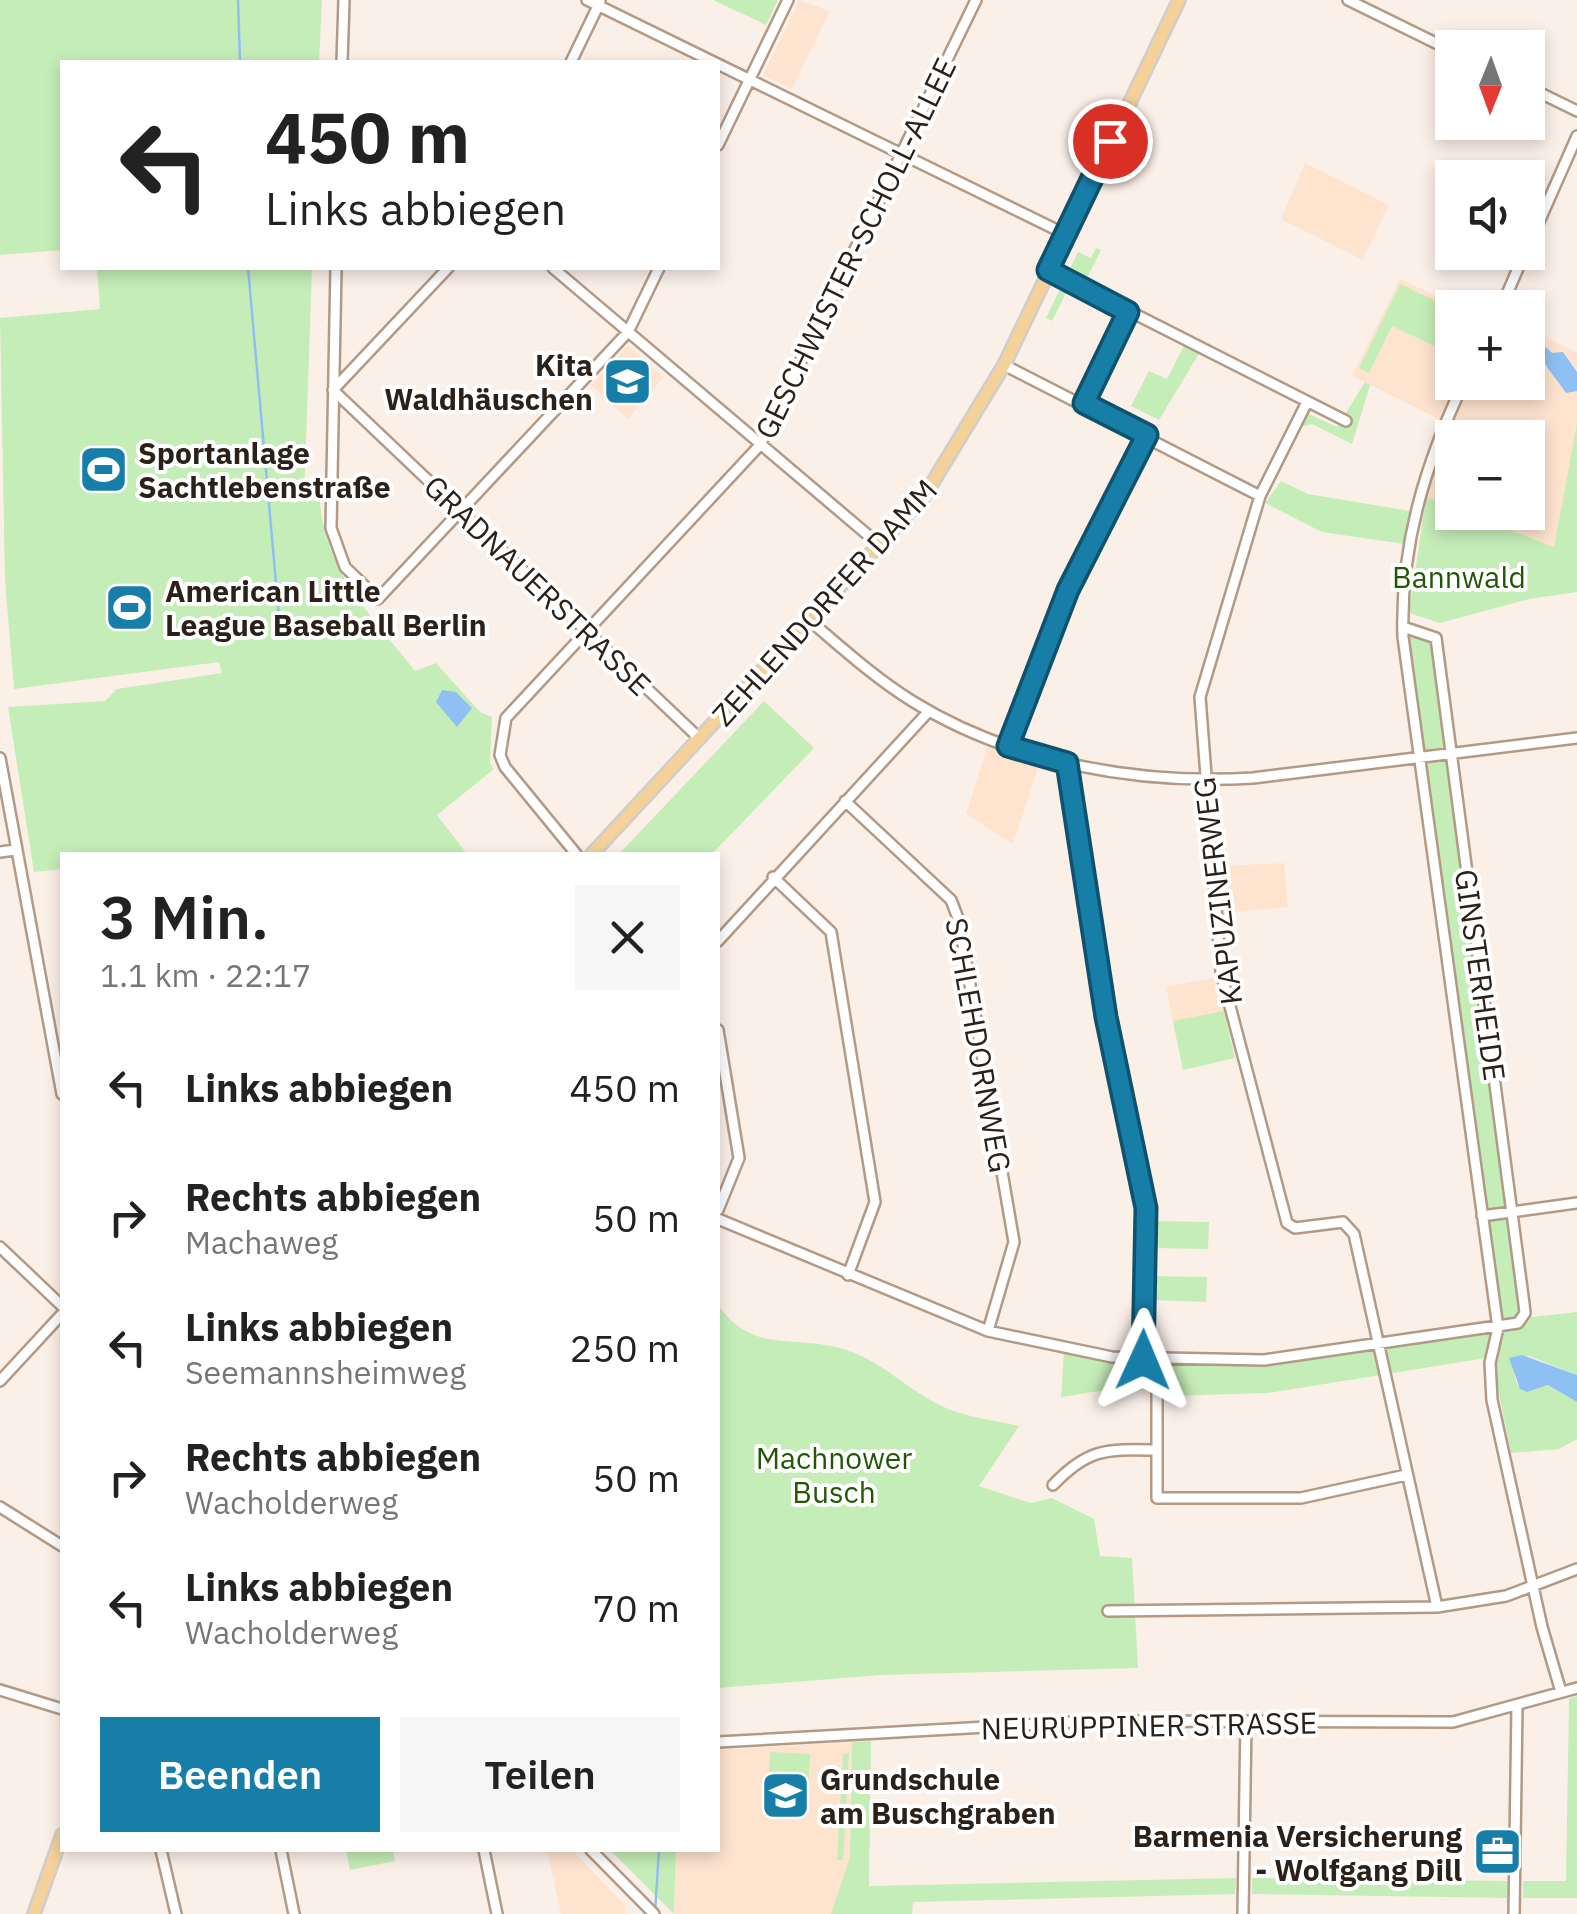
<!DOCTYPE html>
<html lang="de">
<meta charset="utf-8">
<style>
body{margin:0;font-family:"IBM Plex Sans",sans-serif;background:#f6f6f6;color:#222;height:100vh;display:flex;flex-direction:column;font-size:38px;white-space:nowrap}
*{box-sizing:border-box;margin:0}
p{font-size:32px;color:#767676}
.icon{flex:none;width:55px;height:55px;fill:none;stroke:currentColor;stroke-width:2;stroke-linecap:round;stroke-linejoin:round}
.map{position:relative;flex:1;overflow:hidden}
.panel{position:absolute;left:60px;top:852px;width:660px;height:1000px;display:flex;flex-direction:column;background:#fff;border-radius:0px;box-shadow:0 5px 15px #0003}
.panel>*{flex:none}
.banner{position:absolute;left:60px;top:60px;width:660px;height:210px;border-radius:0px;box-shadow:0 5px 15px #0003;background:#fff;color:#222;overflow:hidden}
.needle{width:65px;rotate:181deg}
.buttons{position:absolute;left:1435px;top:30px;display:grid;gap:20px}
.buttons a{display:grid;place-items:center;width:110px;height:110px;border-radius:0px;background:#fff;box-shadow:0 5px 15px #0003;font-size:50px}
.pin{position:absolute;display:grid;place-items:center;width:85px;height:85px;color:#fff;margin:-42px;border:5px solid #fff;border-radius:50%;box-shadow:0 2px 10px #0007}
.me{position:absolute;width:110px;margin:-55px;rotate:1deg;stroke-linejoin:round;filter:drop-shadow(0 0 8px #0008)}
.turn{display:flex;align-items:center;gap:35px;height:210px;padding:0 40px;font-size:45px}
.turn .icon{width:130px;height:130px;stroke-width:2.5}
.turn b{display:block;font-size:70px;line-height:85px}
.round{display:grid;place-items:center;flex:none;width:105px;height:105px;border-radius:0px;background:#f6f6f6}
.summary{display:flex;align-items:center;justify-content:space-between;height:170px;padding:0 40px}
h1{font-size:60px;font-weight:600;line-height:75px}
.primary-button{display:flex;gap:20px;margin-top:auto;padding:20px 40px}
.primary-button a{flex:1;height:115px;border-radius:0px;background:#177ea8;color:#fff;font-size:40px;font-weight:600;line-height:115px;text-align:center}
.primary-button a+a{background:#f6f6f6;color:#222}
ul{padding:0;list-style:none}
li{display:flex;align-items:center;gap:30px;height:130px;padding:0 40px}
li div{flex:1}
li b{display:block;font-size:38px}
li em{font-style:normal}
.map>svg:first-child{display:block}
.built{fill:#fee4cf}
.green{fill:#c5edb8}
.water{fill:#8fc0f4}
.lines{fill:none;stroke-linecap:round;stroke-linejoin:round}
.stream{stroke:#8fc0f4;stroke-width:2.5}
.minor-casing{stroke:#b29a86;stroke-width:14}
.major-casing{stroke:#d0cecc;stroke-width:16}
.minor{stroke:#fff;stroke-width:9}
.major{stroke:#f5d19a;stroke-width:11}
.route-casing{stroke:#0f526d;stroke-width:25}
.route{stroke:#177ea8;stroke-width:18}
.labels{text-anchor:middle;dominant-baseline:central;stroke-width:8;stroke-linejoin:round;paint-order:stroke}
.street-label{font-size:30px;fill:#2b2119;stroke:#fff}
.poi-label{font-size:30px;font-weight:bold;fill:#2b2119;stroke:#fff;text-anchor:start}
.park-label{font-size:30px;fill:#225706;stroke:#fff}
</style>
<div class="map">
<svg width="1577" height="1914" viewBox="0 0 1577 1914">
<rect width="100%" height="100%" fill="#fbf0e8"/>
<path class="built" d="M799,0l31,11 -38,78 -29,-14z
M1305,163l84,42 -26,55 -82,-41z
M1400,279l58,28 -6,1v74h76v-52l49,22v71l-23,125 -89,-35 63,-1v-74h-76v70l-38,-15 25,-74 -87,-43z
M628,346l36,31 -36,42 -37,-34z
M987,747l52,18 -26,79 -47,-30z
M1284,863l4,44 -66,6 -4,-47z
M1217,977l11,55 -51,10 -11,-55z
M852,1742l-2,114 -19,58h-157l2,-64h42v-100z
M547,1850h25l53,55v9h-64z"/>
<path class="green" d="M0,0h322l-3,62h-257v188l-62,5z
M713,0h65l-12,25z
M1096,248l5,2 -17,34 -11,-5 -21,42 -6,-3 32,-66 13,6z
M97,268h215l-8,232 16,1c5,72 53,116 95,170l21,-8 44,49 12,5 -2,46 4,6 -57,46 31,40h-406v14l-28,3 -26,-165 97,-6 12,-12 105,-16 -3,-11 -205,27 -9,-108 -5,-263 100,-9z
M1400,284l52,25 -3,44 -57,-27 -23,47 -10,-5z
M1185,344l15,8 -41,68 -28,-14 18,-35 18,8z
M1365,382l5,3 -18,59 -40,-20 -12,3 7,-14 30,14z
M1577,423v169l-48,7 -89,24 -31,-10 17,-116 26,11v4l13,1 89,34z
M1281,481l27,13 102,17 -6,33 -82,-12 -57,-29z
M1403,627l29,7 92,684 53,-6v63l-48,-19 -19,2 7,26 10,8 21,-7 29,17v37l-18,10 -48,4 -14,-69v-23l-11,-3 -218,35 -99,3c-31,-15 -75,-4 -108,1l3,-47 200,10 234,-33z
M764,701l50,47 -103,107h-93z
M1224,1011l11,47 -52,12 -10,-49z
M1153,1221l56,1 -1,27 -55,-1z
M1152,1276l55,1 -1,25 -55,-2z
M718,1305c34,47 68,31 118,42 45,10 73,47 115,63 21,8 46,11 68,16l-40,60 51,17 22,-5 42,21 6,37 32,2 6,110 -257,7 -163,13z
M1577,1696v202h-54v-17h43l3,-182z
M871,1741l-2,145 367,-8 -1,16 -322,8 -1,12h-81l19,-58 2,-114z
M770,1752l40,2 -3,59 -40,-2z
M843,1754h6l-6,106h-6z
M346,1850h47l2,11 -45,9z
M610,1850h66l-2,64z
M1252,1878l255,3v17l-255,-4z"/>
<path class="water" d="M1543,345l9,8 11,-1 14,20v19l-11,2c-10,-15 -20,-25 -28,-41z
M442,690l14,2 16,16 -15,19 -21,-25z
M1522,1355l55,20v27l-29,-17 -21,7 -7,-3 -11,-31z"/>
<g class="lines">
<path class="stream" d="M238,0l2,62
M248,268l32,360
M655,1913l4,-63"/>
<defs>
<path id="minor" d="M587,0l478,234
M1348,0l104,51
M342,62l2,-62
M571,62l29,-60
M1528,87l49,24
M718,145l70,-145
M1528,247l49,-111
M336,268l-5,260 14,39 33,32 250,-267 31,-64
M448,268l-115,122 367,349
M553,268l329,279
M1048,270l298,151
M1501,308l24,-56
M1004,365l256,131
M1464,382c-39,82 -64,164 -61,255l95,691 -8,35 2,37 50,227 19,65
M1307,402l-47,94 -60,201 21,275 66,251 8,5 48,-6 11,12 83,373
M1084,403l44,-91
M809,620c33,28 66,58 103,81 100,62 226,84 341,77l324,-40
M1008,746l60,-155 79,-156
M0,758l62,336
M1067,763l35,232 43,213 -2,152
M845,801l106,99 8,21 55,321 -26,89
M0,852l15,-2
M577,855l-72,-88 -5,-12 6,-37 254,-273 216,-445
M773,877l58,55 44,270 -27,73
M718,941l211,-230
M718,1030l21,128 -21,52
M1482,1216l95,-13
M718,1219l270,112 124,26 152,3 254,-37 7,-10 -1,-9 -88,-666 -33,-11
M0,1247l62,59
M1157,1361v137h144l105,-23
M0,1381l62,-67
M1053,1485c35,-37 54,-36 102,-35
M0,1507l62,39
M1108,1611l329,-4 69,-11 71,-27
M0,1690l62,19
M718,1742l375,-21 360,1 124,-34
M161,1850l15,64
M281,1850l13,64
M484,1850l13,64
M591,1850l63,64
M1243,1914l3,-193
M1514,1914l3,-208"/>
<path id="major" d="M591,855l334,-360 79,-130 175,-365
M34,1914l28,-79"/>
</defs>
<use href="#minor" class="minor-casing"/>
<use href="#major" class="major-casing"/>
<use href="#minor" class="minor"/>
<use href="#major" class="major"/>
</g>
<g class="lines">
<defs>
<path id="route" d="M1110,141l-62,129 80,42 -44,91 63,32 -79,155 -60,156 59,17 39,254 40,191 -3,152"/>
</defs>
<use href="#route" class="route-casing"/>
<use href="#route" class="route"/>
</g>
<defs>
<symbol id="school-square" viewBox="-11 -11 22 22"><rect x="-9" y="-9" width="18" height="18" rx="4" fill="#177ea8" stroke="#fff"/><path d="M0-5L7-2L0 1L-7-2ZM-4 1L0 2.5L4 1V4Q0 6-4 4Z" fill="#fff"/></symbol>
<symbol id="stadium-square" viewBox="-11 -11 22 22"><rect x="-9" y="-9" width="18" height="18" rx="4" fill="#177ea8" stroke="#fff"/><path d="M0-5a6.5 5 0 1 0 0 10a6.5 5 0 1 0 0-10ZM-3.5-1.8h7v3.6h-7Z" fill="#fff"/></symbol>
<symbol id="office-square" viewBox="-11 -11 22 22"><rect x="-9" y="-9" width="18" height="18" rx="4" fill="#177ea8" stroke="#fff"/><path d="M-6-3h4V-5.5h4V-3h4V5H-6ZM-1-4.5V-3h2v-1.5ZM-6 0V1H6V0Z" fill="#fff"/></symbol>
</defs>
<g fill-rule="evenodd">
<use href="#school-square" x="600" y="354" width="55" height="55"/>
<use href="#stadium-square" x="76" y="442" width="55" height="55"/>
<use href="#stadium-square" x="102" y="580" width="55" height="55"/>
<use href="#school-square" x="758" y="1768" width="55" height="55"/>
<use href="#office-square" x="1470" y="1824" width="55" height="55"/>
</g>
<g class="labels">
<g class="street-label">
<text transform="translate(855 248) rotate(-64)">GESCHWISTER-SCHOLL-ALLEE</text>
<text transform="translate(538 585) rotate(44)">GRADNAUERSTRASSE</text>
<text transform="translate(824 602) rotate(-48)">ZEHLENDORFER DAMM</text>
<text transform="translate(1217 891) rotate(-97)">KAPUZINERWEG</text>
<text transform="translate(1481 975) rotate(82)">GINSTERHEIDE</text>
<text transform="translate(979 1045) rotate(80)">SCHLEHDORNWEG</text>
<text transform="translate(1149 1725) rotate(-1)">NEURUPPINER STRASSE</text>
</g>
<g class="poi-label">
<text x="593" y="364" text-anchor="end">Kita<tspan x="593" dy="34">Waldhäuschen</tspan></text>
<text x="138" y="452">Sportanlage<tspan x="138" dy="34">Sachtlebenstraße</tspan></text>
<text x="165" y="590">American Little<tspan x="165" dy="34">League Baseball Berlin</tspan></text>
<text x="820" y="1778">Grundschule<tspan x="820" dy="34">am Buschgraben</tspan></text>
<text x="1462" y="1835" text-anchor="end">Barmenia Versicherung<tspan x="1462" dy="34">- Wolfgang Dill</tspan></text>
</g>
<g class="park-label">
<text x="1459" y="576">Bannwald</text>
<text x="834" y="1457">Machnower<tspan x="834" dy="34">Busch</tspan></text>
</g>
</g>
</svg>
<div class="buttons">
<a><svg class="needle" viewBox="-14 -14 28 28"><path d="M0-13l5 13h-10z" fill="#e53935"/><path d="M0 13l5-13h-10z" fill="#767676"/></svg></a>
<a><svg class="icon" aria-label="sound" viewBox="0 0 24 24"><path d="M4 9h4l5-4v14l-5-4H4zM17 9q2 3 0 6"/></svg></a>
<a>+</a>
<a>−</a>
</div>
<div class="pin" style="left:1110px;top:141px;background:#d93025"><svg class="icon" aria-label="arrive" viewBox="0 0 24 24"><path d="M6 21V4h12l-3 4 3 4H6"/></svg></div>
<svg class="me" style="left:1143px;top:1360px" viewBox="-20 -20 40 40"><path d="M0-17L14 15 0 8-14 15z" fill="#177ea8" stroke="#fff" stroke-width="4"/></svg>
<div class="banner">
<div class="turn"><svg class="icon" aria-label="left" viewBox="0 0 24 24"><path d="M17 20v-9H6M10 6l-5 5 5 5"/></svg><div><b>450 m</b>Links abbiegen</div></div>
</div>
<section class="panel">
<div class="summary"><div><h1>3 Min.</h1><p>1.1 km · 22:17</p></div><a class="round"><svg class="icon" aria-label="close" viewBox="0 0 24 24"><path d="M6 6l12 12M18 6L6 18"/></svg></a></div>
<ul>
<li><svg class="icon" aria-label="left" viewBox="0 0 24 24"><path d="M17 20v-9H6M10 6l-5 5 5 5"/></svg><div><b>Links abbiegen</b></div><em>450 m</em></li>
<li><svg class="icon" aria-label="right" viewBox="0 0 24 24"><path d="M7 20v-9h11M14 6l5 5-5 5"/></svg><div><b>Rechts abbiegen</b><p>Machaweg</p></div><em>50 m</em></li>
<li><svg class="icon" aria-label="left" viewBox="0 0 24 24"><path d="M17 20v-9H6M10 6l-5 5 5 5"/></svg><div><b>Links abbiegen</b><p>Seemannsheimweg</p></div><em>250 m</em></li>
<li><svg class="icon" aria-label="right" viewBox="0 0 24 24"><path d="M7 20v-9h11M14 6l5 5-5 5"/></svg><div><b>Rechts abbiegen</b><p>Wacholderweg</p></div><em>50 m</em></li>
<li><svg class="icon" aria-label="left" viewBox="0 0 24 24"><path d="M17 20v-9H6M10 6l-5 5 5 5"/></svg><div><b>Links abbiegen</b><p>Wacholderweg</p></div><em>70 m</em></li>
</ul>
<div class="primary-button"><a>Beenden</a><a>Teilen</a></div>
</section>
</div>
